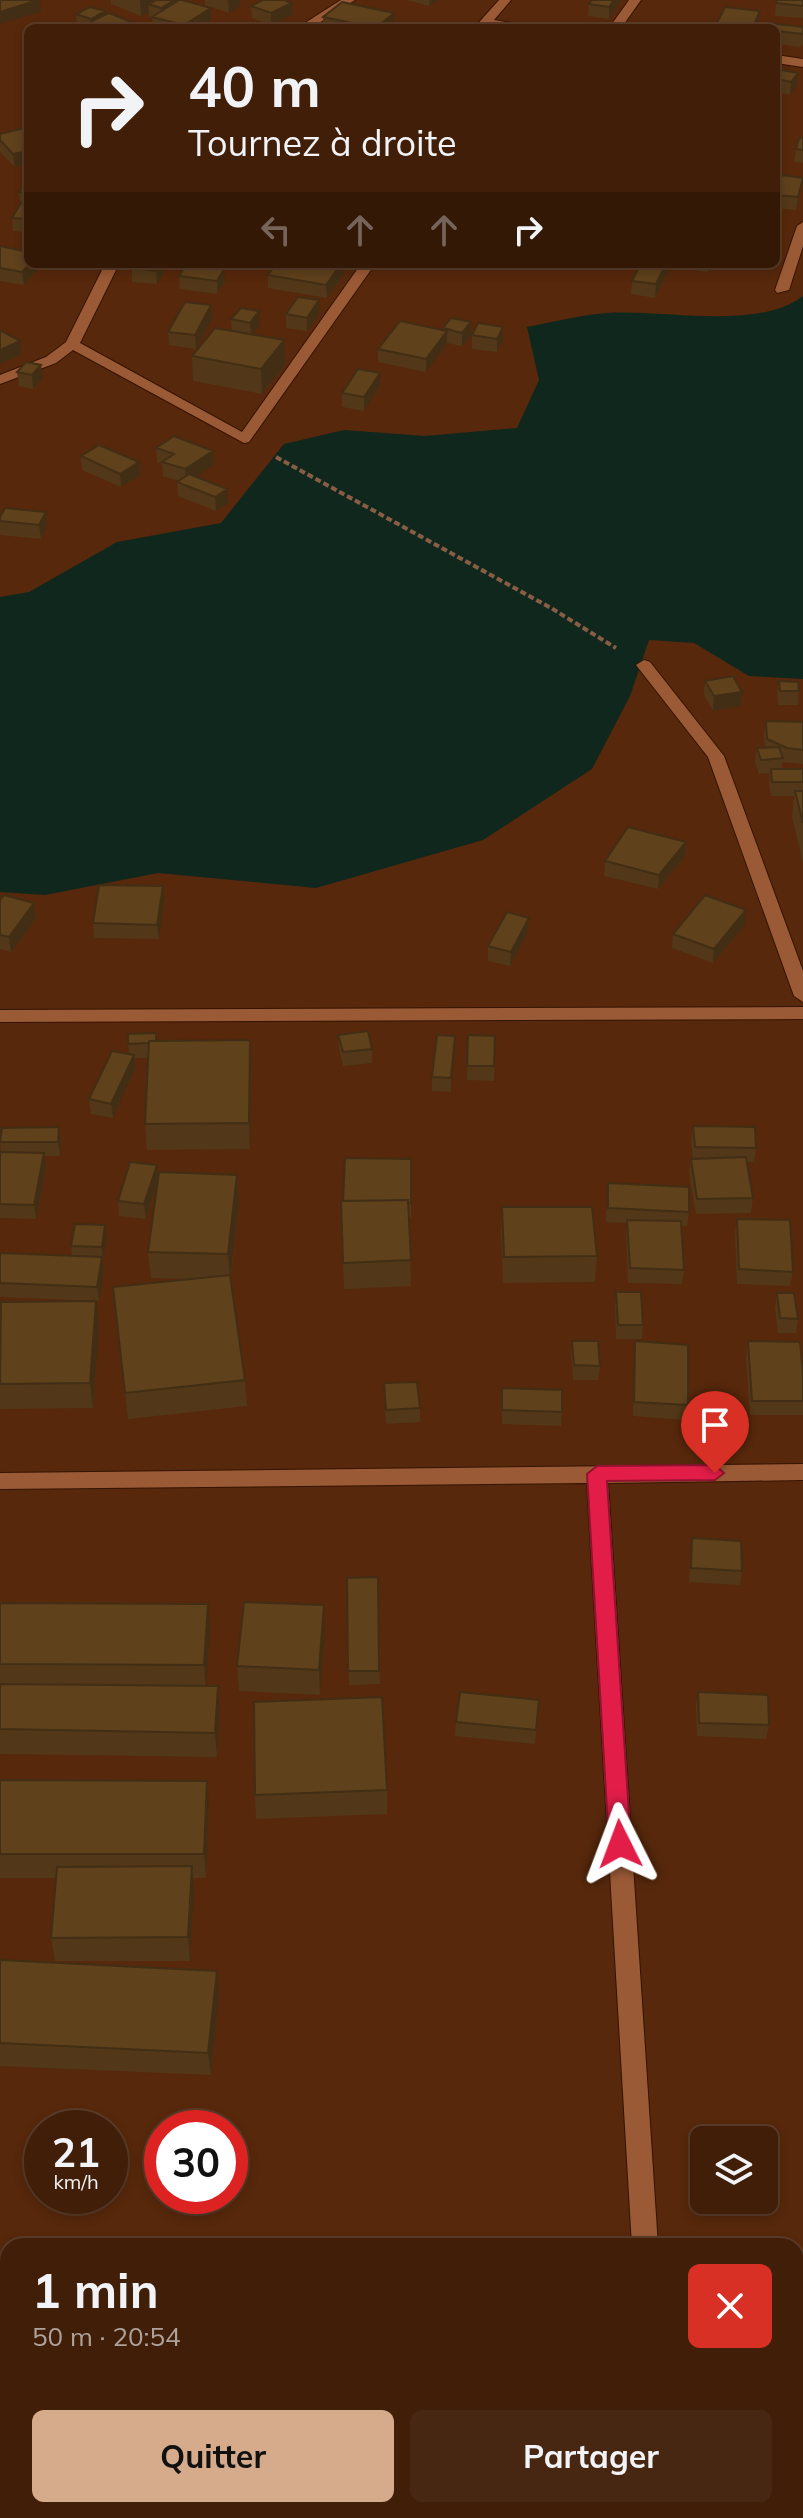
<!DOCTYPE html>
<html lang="fr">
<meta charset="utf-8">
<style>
body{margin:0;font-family:Mulish,sans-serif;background:#482712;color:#f1f3f6;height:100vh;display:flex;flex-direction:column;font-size:30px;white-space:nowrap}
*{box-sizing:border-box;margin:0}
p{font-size:26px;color:#aea29c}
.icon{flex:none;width:44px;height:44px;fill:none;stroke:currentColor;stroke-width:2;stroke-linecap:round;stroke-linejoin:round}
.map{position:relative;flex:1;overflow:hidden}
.sheet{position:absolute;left:0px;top:2238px;width:804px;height:280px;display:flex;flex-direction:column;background:#411e08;border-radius:24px 24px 0 0;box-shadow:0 4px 12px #0003,0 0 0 2px #5a3c29}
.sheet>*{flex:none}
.top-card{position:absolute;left:24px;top:24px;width:756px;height:244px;border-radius:12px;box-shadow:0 4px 12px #0003,0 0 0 2px #5a3c29;background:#411e08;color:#f1f3f6;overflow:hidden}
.buttons{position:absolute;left:690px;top:2126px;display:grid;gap:16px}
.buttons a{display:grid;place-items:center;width:88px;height:88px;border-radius:12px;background:#411e08;box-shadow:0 4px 12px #0003,0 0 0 2px #5a3c29;font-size:40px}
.speed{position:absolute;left:24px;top:2110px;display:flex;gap:16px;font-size:40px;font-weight:700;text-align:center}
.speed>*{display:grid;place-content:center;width:104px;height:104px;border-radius:50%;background:#411e08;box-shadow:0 4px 12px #0003,0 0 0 2px #5a3c29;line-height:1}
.speed small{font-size:20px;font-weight:400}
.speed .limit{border:12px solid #d22;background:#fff;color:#111}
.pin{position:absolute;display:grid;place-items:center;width:68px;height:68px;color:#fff;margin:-82px -34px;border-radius:50% 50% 50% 0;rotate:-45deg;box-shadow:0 0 8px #0007}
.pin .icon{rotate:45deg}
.me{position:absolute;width:88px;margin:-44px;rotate:357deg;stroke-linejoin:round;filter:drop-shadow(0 0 6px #0008)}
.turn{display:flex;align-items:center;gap:28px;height:168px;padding:0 32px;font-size:36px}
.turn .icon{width:104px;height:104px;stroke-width:2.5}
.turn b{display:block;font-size:56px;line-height:68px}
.lanes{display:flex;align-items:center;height:76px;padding:0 32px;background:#0003;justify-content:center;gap:40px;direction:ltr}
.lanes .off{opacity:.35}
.round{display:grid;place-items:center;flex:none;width:84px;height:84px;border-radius:12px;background:#482712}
.summary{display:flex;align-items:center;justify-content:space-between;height:136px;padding:0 32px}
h1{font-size:48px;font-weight:700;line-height:60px}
.button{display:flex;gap:16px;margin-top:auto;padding:16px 32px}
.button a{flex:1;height:92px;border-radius:12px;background:#d6ab8b;color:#111;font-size:32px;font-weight:700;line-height:92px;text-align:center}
.button a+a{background:#482712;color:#f1f3f6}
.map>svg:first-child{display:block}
.water{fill:#10271e}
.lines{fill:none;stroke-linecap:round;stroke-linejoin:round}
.minor-casing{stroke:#341402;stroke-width:2}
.path{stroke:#895d43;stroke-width:4;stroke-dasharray:6 3;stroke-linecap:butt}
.minor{fill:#9b5a36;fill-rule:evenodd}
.wall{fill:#523818}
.shaded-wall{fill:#422e14}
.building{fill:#5f411c;stroke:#422e14;stroke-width:2}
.route{fill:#e11d48;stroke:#92132f;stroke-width:2}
</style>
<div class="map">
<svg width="803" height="2518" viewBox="0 0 803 2518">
<rect width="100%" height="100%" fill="#57280b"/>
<path class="water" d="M803,296v383l-54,-3 -55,-33 -45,-3 -19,56 -38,73 -109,71 -167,48 -158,-15 -113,22 -45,-3v-295l29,-5 88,-50 104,-19 63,-79 60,-14 81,6 92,-8 22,-48 -12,-53c26,-5 53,-12 80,-14 54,-4 152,18 196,-17z"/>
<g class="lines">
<defs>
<path id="minor" d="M341,0h14l-44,28h-14z
M499,0h12l-17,20 47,8h-67z
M629,0h12l-20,28h-12z
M776,55l27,4v8l-27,-4z
M803,222v24l-14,44 -12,3 -2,-3 22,-64z
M105,264h14l-39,79 162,89 119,-168h14l-126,178 -5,1 -171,-93 -17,13 -56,21v-9l46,-18 20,-15z
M644,660l6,2 74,94 79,215v31l-9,-6 -86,-239 -72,-92z
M803,1007v12l-803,3v-12z
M803,1464v16l-195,3 50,763h-26l-45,-763 -587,6v-16z
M648,2510h28v8h-28z"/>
</defs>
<use href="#minor" class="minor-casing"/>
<path class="path" d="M276,457l275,151 65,40"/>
<use href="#minor" class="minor"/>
</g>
<path class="wall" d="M111,0h71l29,8v12l-12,8h-46l-1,-10 -3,-1v-4l-8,3 -30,-12z
M205,0h35v6l-11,7 -24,-8z
M407,0h32l-10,6z
M621,0l-12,19 -21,-3 1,-12z
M803,0v18l-28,-2 1,-13z
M251,6l41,9 -21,10 -19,-7z
M760,11l-1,12 -2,5h-40v-5z
M76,14l29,1 29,8v5h-55l-2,-1z
M323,17l71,8 -3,3h-68z
M803,27v17l-2,3 -25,-3v-16z
M776,69l21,17 -7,9 -14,-3z
M28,127l-13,40 -15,-15v-18z
M803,138v25l-9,-1 2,-13z
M28,179v53l-15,-1 -1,-13 8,-15 -1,-11z
M801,191l-5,19 -20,-2v-14z
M0,246l28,18h12v3l-16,18 -24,-4z
M134,264l29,10 -6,10 -25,-2v-14z
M276,264h85l-3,5 -14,-2v7l-17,24 -59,-10v-13z
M672,264l-17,34 -24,-4 1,-13z
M679,264h33l-5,8 -29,-5z
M179,276l46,6 -8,12 -37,-5z
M211,305l1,14 -16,30 -27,-4 -1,-13z
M286,314h33l-12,17 -21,-3z
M451,318l20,18 -9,10 -15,-3 -21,29 -48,-10v-13l65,-19z
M231,319l29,6 -8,9 33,30 -23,30 -69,-13 -1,-25 40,-25z
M503,327v13l-6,12 -25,-3v-14z
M17,372l26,6 -10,11 -14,-3z
M380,373v13l-16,25 -22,-4v-14z
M156,448l58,17 -18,11 32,27 -12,8 -38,-15 -1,-14 2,-1 -16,-5 -1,-13 -5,-1z
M81,456l58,6 1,13 -19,12 -39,-17z
M46,512l1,14 -6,13 -41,-4v-18z
M705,681l35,25 -27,5 -9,-16z
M779,681l20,10 -1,14h-20l-1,-10z
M766,721l37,1v42l-21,-2v7h21v94l-11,-46 2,-21h-23l-2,-13 1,-10 -11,1 -4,-12 2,-14h8l-1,-13z
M686,842l-1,14 -27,33 -54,-13 1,-15z
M0,900l34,3 2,15 -25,34 -11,-3z
M164,901l-5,38 -65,-1 -1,-15z
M746,910l-1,15 -32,38 -41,-15 1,-14z
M529,918l-1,14 -18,34 -22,-5v-15z
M156,1033l1,8 93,-1 1,26 -1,83 -103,1 -2,-26 3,-66h-14l1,11 -22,49 -22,-4 -2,-15 40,-45 -1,-10z
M338,1035l34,14v14l-29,3 -4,-17z
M468,1035l27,1 -1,45 -27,-1z
M455,1036l-4,56 -19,-1v-14z
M693,1126l63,22 -2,14h-7l6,36 -2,15 -55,1 -7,-41 2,-14h2l-2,-18z
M59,1127l2,15 -1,14h-16l2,12 -10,51 -36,-1v-65l1,-1 -1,-13z
M411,1159v59h-2l2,68 -67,3 -3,-88z
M157,1165l1,13 79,-3 2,26 -8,75 14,104 2,26 -119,13 -15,-132 77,-8 -39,-1 -3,-26 10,-70 -12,37 -27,-3 -1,-15z
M608,1183l81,29 -2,14h-5l2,44 -2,14 -54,-1 -2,-49 1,-11 -21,-1z
M502,1207l95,49 -2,26 -92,1 -2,-50z
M737,1219l56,53 -3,14 -53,-2 -2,-51z
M107,1239l-4,22 1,11 -5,29 -99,-4v-44l72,3 -1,-10z
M616,1292l27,33 -1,14h-26l-1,-32z
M777,1293l21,26 -2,14h-18l-3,-25z
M96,1301l3,26 -6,81 -93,1v-96z
M572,1341l28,25 -2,14h-25l-2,-25z
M635,1341l53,64 -2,15 -53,-4z
M748,1341l55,33v41h-53l-4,-59z
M384,1383l36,25v14l-34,2z
M502,1388l60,24 -1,14 -59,-2z
M692,1538l50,33 -2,14 -51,-3z
M378,1577l2,107 -31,1 -2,-107z
M0,1603l210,26 -4,57h12l2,24 -3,47 -217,-3z
M325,1630l-5,65 -81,-4 -2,-25z
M698,1692l71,33 -3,14 -69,-3 -1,-30z
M538,1714l-3,30 -80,-8 1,-14z
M0,1780l209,25 -3,73h-13l1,11 -4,72h-135l-4,-23 5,-60h-56z
M387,1790v24l-131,5 -1,-24z
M0,1960l217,11 2,23 -8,81 -211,-9z
M0,2298h8v134h-8z"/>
<path class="shaded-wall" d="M38,0h2l1,12 -41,12v-12z
M140,0h41l-7,13 -13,7v-12l-13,-4 1,9 -8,3z
M228,0h12v6l-11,7z
M430,0h9l-10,6z
M614,0h7l-12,19v-12z
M292,3v12l-21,10v-12z
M211,8v12l-12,8h-15v-3z
M105,11v12l-13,5 -1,-9z
M760,11l-1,12 -2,5h-4z
M394,13v12l-3,3h-15z
M134,23v5h-11z
M798,73l-1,13 -7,9 1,-13z
M28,151v13l-13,3 -2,-13z
M803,178l-2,13 -5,19 2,-13z
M30,264h10v3l-16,18 -2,-13z
M160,264h2l1,10 -6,10 -1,-13z
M341,264h3v10l-17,24 -1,-13z
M666,264h6l-17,34 1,-14z
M224,269l1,13 -8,12v-13z
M319,300v14l-12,17v-13z
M211,305l1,14 -16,30 -1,-14z
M259,311l1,14 -9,11 -1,-13z
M471,322v14l-9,10v-13z
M503,327v13l-6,12v-13z
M447,331v13l-21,28v-13z
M284,340l1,24 -23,30 -1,-25z
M20,341l1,14 -21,9v-14z
M41,365l2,13 -10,11 -1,-14z
M380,373v13l-16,25v-14z
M213,451l1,14 -28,18 -1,-14z
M139,462l1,13 -19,12 -1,-13z
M227,489l1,14 -12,8 -1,-14z
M46,512l1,14 -6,13 -2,-14z
M742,692l-2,14 -27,5 1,-15z
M686,842l-1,14 -27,33 1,-14z
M163,886l1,15 -5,38 -2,-14z
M34,903l2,15 -25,34 -2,-15z
M746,910l-1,15 -32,38 1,-14z
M529,918l-1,14 -18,34 1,-14z
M455,1036v14l-4,42v-14z
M250,1040l1,26 -1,83 -1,-26z
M134,1055l1,14 -22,49 -2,-14z
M59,1127l2,15 -1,14 -2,-14z
M44,1153l2,15 -10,51 -2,-14z
M157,1165l1,15 -12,39 -2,-15z
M237,1175l2,26 -9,79 -2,-26z
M105,1225l2,14 -4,22 -1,-14z
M102,1257l2,15 -5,29 -2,-14z
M96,1301l3,26 -6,81 -3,-25z
M208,1604l2,25 -4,61 -2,-25z
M324,1605l1,25 -5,65 -1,-25z
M218,1686l2,24 -3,47 -2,-24z
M207,1781l2,24 -3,73 -2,-24z
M192,1866l2,23 -4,72 -2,-24z
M217,1971l2,23 -8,81 -3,-22z"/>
<path class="building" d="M0,0h38l-38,12z
M156,0h14l3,1 -12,7 -13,-4z
M179,0h3l29,8 -27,17 -32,-8z
M263,0h21l8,3 -21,10 -20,-7z
M592,0h22l-5,7 -20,-3z
M777,0h26v6l-27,-3z
M342,2l52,11 -18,15 -53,-11z
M90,7l15,4 -14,8 -15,-5z
M725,7l35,4 -7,16 -36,-4z
M109,13l25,10 -11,5 -44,-1z
M769,23l34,4v7l-27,-3v-3h-10z
M776,69l22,4 -7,9 -15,-3z
M28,127v24l-15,3 -13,-14v-6z
M799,138h4v12l-7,-1z
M782,175l21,3 -5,19 -22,-2z
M28,179v14l-9,-1z
M24,198h4v21l-16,-1z
M0,246l28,6v12h2l-8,8 -22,-4z
M134,264h26l-4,7 -24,-3z
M187,264h1l36,5 -7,12 -38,-5z
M276,264h65l-15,21 -58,-10z
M641,264h25l-10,20 -24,-3z
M298,297l21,3 -12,18 -21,-4z
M185,302l26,3 -16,30 -27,-3z
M241,308l18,3 -9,12 -19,-4z
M451,318l20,4 -9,11 -19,-5z
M400,321l47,10 -21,28 -48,-10z
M478,323l25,4 -6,12 -25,-4z
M215,328l69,12 -23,29 -69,-13z
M0,330l20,11 -20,9z
M26,362l15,3 -9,10 -15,-3z
M358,369l22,4 -16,24 -22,-4z
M174,436l39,15 -28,18 -23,-7 12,-8 -18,-6z
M99,445l40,17 -19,12 -39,-18z
M189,474l38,15 -12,8 -38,-15z
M5,508l41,4 -7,13 -39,-4v-4z
M733,676l9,16 -28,4 -9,-15z
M779,681l19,1 1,9h-19z
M766,721l37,1v28l-16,-2 -20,-9z
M779,747l4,11 -22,2 -4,-12z
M771,769h32v13h-31z
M795,791h8v32z
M628,827l58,15 -27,33 -54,-14z
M99,885l64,1 -6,39 -64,-2z
M4,895l30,8 -25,34 -9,-2v-35z
M705,895l41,15 -32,39 -41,-15z
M507,912l22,6 -18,34 -23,-6z
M368,1031l4,18 -29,3 -5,-17z
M156,1033v8h-7v2l-21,1v-10z
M437,1035l18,1 -4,42 -19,-1z
M468,1035l27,1 -1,30h-27z
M250,1040l-1,83 -104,1 4,-83z
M112,1051l22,4 -23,49 -22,-5z
M693,1126l62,1 1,21 -61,-1z
M59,1127l-1,15h-58l2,-14z
M0,1152l44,1 -10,52 -34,-1z
M746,1157l7,41 -56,1 -6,-40z
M345,1158l66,1v44h-3v-3l-65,1z
M130,1162l27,3 -13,39 -26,-3z
M159,1172l78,3 -9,79 -80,-2z
M608,1183l81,4v25l-81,-4z
M408,1200l3,60 -68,3 -2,-62z
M502,1207h90l5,49 -93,1z
M737,1219l53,1 3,52 -54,-3z
M627,1220l54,1 3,49 -54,-2z
M75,1224l30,1 -3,22 -31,-1z
M0,1253l102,4 -5,30 -97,-4z
M230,1275l15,105 -120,13 -12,-106z
M616,1292h25l2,33h-25z
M777,1293h17l4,26 -18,-1z
M96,1301l-6,82 -90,1 1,-82z
M572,1341h26l2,25 -26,-1z
M635,1341l53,4v60l-54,-3z
M748,1341l52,1 3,32v27h-51z
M417,1382l3,26 -34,2 -2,-27z
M502,1388l60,2v22l-60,-2z
M692,1538l49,3 1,30 -51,-3z
M378,1577l1,94h-31l-1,-93z
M244,1602l80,3 -5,65 -82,-4z
M0,1603l208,1 -4,61 -204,-1z
M0,1684l218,2 -3,47 -215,-4z
M460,1692l79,8 -3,30 -80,-8z
M698,1692l70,3 1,30 -70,-2z
M382,1697l5,93 -132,5 -1,-93z
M0,1780l207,1 -3,73h-204z
M192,1866l-4,71 -137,1 6,-71z
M0,1960l217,11 -9,82 -208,-10z
M0,2298h8v114h-8z
M796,2464h7v54h-45v-8h38z
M194,2510h170v8h-170z
M447,2510h115v8l-115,-1z"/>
<path class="route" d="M715,1465l9,8 -9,7 -108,1 24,363 -3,7 -8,3 -8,-3 -3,-7 -22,-370 10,-8z"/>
</svg>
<div class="buttons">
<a><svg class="icon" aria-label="layers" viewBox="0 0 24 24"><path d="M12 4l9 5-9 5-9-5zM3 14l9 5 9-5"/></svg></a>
</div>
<div class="speed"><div>21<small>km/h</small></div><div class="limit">30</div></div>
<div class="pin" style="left:715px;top:1473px;background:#d93025"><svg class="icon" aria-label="arrive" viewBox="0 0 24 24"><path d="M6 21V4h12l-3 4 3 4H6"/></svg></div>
<svg class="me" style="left:620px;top:1844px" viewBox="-20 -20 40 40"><path d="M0-17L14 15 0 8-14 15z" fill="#e11d48" stroke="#fff" stroke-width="4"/></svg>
<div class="top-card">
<div class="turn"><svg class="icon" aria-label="right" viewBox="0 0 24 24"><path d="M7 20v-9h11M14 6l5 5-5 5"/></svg><div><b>40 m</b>Tournez à droite</div></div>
<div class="lanes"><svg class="icon off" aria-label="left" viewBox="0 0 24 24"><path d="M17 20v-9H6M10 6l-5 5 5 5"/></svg><svg class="icon off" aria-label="ahead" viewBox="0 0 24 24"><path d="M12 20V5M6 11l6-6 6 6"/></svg><svg class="icon off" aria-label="ahead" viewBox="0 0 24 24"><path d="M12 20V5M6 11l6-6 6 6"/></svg><svg class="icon" aria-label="right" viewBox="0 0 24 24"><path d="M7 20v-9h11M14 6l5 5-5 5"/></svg></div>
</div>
<section class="sheet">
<div class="summary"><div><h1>1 min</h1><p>50 m · 20:54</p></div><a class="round" style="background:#d93025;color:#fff"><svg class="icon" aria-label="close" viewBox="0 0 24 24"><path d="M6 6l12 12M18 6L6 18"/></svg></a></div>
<div class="button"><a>Quitter</a><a>Partager</a></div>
</section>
</div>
